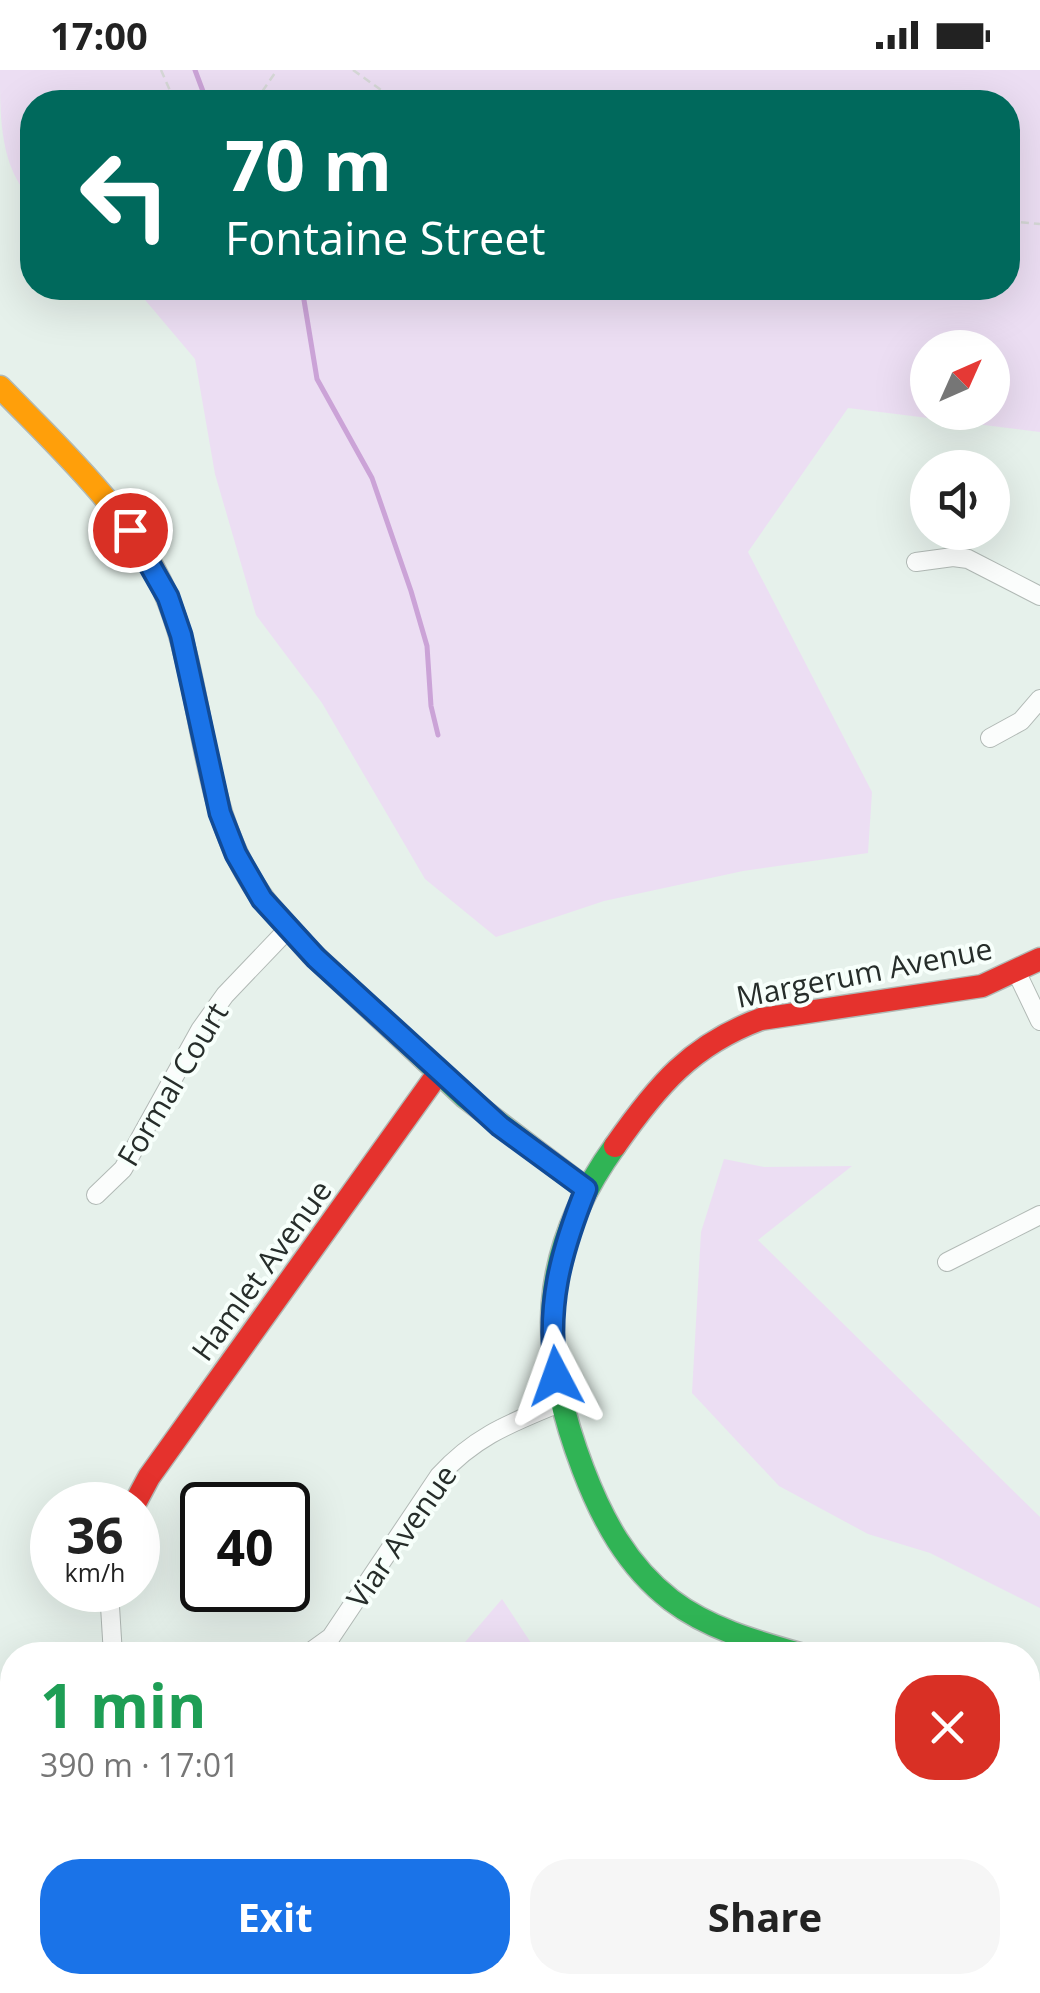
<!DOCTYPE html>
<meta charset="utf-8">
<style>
body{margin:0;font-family:"Open Sans",sans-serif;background:#f6f6f6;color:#222;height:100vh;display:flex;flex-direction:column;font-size:38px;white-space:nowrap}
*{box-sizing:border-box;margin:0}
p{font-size:32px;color:#767676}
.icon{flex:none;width:55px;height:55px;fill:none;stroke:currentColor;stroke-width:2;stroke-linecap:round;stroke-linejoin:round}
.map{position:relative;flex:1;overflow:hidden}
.side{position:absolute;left:0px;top:1572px;width:1040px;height:352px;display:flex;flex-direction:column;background:#fff;border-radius:40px 40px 0 0;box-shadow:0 10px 40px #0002}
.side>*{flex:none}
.guide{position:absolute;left:20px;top:20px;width:1000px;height:210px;border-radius:40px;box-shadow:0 10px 40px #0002;background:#00695c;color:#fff;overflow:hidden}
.needle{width:65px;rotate:45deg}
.buttons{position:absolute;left:910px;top:260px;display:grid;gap:20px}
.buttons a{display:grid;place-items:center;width:100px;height:100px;border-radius:50%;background:#fff;box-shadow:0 10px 40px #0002;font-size:50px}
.speed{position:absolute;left:30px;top:1412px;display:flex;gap:20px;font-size:50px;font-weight:700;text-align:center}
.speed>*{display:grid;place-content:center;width:130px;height:130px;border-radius:50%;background:#fff;box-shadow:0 10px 40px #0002;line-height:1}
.speed small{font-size:25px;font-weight:400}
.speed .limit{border:5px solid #111;border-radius:15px;background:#fff;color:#111}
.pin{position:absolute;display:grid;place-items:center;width:85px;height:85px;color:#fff;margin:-42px;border:5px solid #fff;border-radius:50%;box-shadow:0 2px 10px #0007}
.me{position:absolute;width:110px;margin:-55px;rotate:356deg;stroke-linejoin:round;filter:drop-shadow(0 0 8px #0008)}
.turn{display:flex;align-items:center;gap:35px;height:210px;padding:0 40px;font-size:45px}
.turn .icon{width:130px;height:130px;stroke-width:2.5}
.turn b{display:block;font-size:70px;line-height:85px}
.round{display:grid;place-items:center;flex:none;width:105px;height:105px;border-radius:40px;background:#f6f6f6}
.headline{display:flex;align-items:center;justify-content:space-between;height:170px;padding:0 40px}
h1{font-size:60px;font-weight:700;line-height:75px;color:#1e9e55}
.primary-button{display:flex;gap:20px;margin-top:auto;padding:20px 40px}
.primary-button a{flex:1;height:115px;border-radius:40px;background:#1a73e8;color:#fff;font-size:40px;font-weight:700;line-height:115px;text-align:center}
.primary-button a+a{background:#f6f6f6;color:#222}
.status{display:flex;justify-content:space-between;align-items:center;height:70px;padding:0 50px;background:#fff;direction:ltr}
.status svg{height:28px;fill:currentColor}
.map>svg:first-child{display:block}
.green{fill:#ecdef3;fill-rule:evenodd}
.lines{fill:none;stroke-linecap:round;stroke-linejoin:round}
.stream{stroke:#cba3d7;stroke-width:5}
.street-casing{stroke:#b1b9b5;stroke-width:20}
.fast-casing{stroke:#b1b9b5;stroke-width:25}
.slow-casing{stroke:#b1b9b5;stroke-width:25}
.jam-casing{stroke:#b1b9b5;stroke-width:25}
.path{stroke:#d6d8d7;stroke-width:2.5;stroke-dasharray:8 5;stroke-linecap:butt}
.street{stroke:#fbfdfc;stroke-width:18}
.fast{stroke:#30b455;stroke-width:22}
.slow{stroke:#ff9f0a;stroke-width:22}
.jam{stroke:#e5322d;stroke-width:22}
.route-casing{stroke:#114b97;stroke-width:25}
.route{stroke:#1a73e8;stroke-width:18}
.labels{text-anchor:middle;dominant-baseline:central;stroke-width:8;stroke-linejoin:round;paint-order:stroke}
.street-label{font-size:30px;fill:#262d2a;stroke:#f7fffb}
</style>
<div class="status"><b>17:00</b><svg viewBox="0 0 49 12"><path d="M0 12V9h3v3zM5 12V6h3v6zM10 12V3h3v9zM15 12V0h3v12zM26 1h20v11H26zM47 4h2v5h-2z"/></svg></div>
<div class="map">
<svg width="1040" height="1923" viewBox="0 0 1040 1923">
<rect width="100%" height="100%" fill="#e6f1eb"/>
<path class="green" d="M0,0h1040v362l-192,-24 -100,144 124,240 -4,61 -125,18 -139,30 -108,36 -71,-58 -103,-176 -66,-88 -41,-141 -20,-115 -60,-71h873v-186h-976v98c-32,-33 -32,-81 -32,-130zM928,278h64v64h-64z
M724,1089l40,8 88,-1 -94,74 282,277v91l-110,-55 -62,-19 -89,-48 -87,-93 9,-161z
M502,1529l37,56h-85z
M257,1913l114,-1v1l-6,10h-40l-7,-4 -6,4h-47l-10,-8z
M550,1913h59l6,10h-61z"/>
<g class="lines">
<path class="stream" d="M195,0l12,32
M302,218l15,91 55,99 39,113 16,55 4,60 7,29"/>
<defs>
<path id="street" d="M916,492l37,-5 15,2 72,37
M990,668l31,-17 19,-22
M1016,901l24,50
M96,1125l27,-26 77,-139 25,-35 63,-66
M947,1192l93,-47
M109,1520l4,65
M306,1585l25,-18 108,-161c36,-40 72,-53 120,-73
M0,1665l12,-2
M1028,1791l12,-13
M0,1908l12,1
M35,1912l35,11
M411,1920l1,3
M155,1923l19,-11"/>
<path id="fast" d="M267,834l44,49 154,144 121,92
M615,1076c-77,107 -78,203 -32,323 19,50 44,97 88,131 38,29 86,42 132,55
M1028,1686l12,11"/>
<path id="slow" d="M0,317c62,64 136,130 169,215 39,99 29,214 98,302"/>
<path id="jam" d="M615,1076c42,-60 76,-101 146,-127l221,-33 58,-27
M134,1435l15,-28 290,-405"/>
</defs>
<use href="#street" class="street-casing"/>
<use href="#fast" class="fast-casing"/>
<use href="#slow" class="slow-casing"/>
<use href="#jam" class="jam-casing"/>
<path class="path" d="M161,0l14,32
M353,0l45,32
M255,32l22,-32
M1008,151l32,3
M247,1912l12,11
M322,1923l10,-11"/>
<use href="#street" class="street"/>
<use href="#fast" class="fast"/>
<use href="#slow" class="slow"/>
<use href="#jam" class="jam"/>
</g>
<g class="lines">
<defs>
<path id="route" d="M130,460l38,67 13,38 39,178 16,41 26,45 54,59 184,168 86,63c-26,65 -40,117 -30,187"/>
</defs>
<use href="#route" class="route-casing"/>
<use href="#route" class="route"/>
</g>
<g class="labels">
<g class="street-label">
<text transform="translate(864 902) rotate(-11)">Margerum Avenue</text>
<text transform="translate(172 1014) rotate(-59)">Formal Court</text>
<text transform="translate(261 1200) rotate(-54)">Hamlet Avenue</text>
<text transform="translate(401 1466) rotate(-55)">Viar Avenue</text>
</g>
</g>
</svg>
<div class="buttons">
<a><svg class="needle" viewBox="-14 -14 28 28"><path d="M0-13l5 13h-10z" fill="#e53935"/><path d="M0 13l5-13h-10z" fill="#767676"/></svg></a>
<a><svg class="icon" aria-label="sound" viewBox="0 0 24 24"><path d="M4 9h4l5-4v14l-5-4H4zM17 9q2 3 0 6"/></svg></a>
</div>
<div class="speed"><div>36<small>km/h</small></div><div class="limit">40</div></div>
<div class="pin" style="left:130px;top:460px;background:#d93025"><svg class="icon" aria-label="arrive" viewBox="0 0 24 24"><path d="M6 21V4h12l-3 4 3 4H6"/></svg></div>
<svg class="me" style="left:556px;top:1306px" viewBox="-20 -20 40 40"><path d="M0-17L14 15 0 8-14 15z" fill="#1a73e8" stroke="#fff" stroke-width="4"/></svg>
<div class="guide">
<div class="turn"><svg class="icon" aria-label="left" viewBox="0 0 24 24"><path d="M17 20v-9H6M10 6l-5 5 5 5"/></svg><div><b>70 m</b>Fontaine Street</div></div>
</div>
<section class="side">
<div class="headline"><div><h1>1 min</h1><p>390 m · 17:01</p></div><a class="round" style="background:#d93025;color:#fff"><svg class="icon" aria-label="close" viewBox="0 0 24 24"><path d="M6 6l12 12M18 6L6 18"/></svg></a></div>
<div class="primary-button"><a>Exit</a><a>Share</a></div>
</section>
</div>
